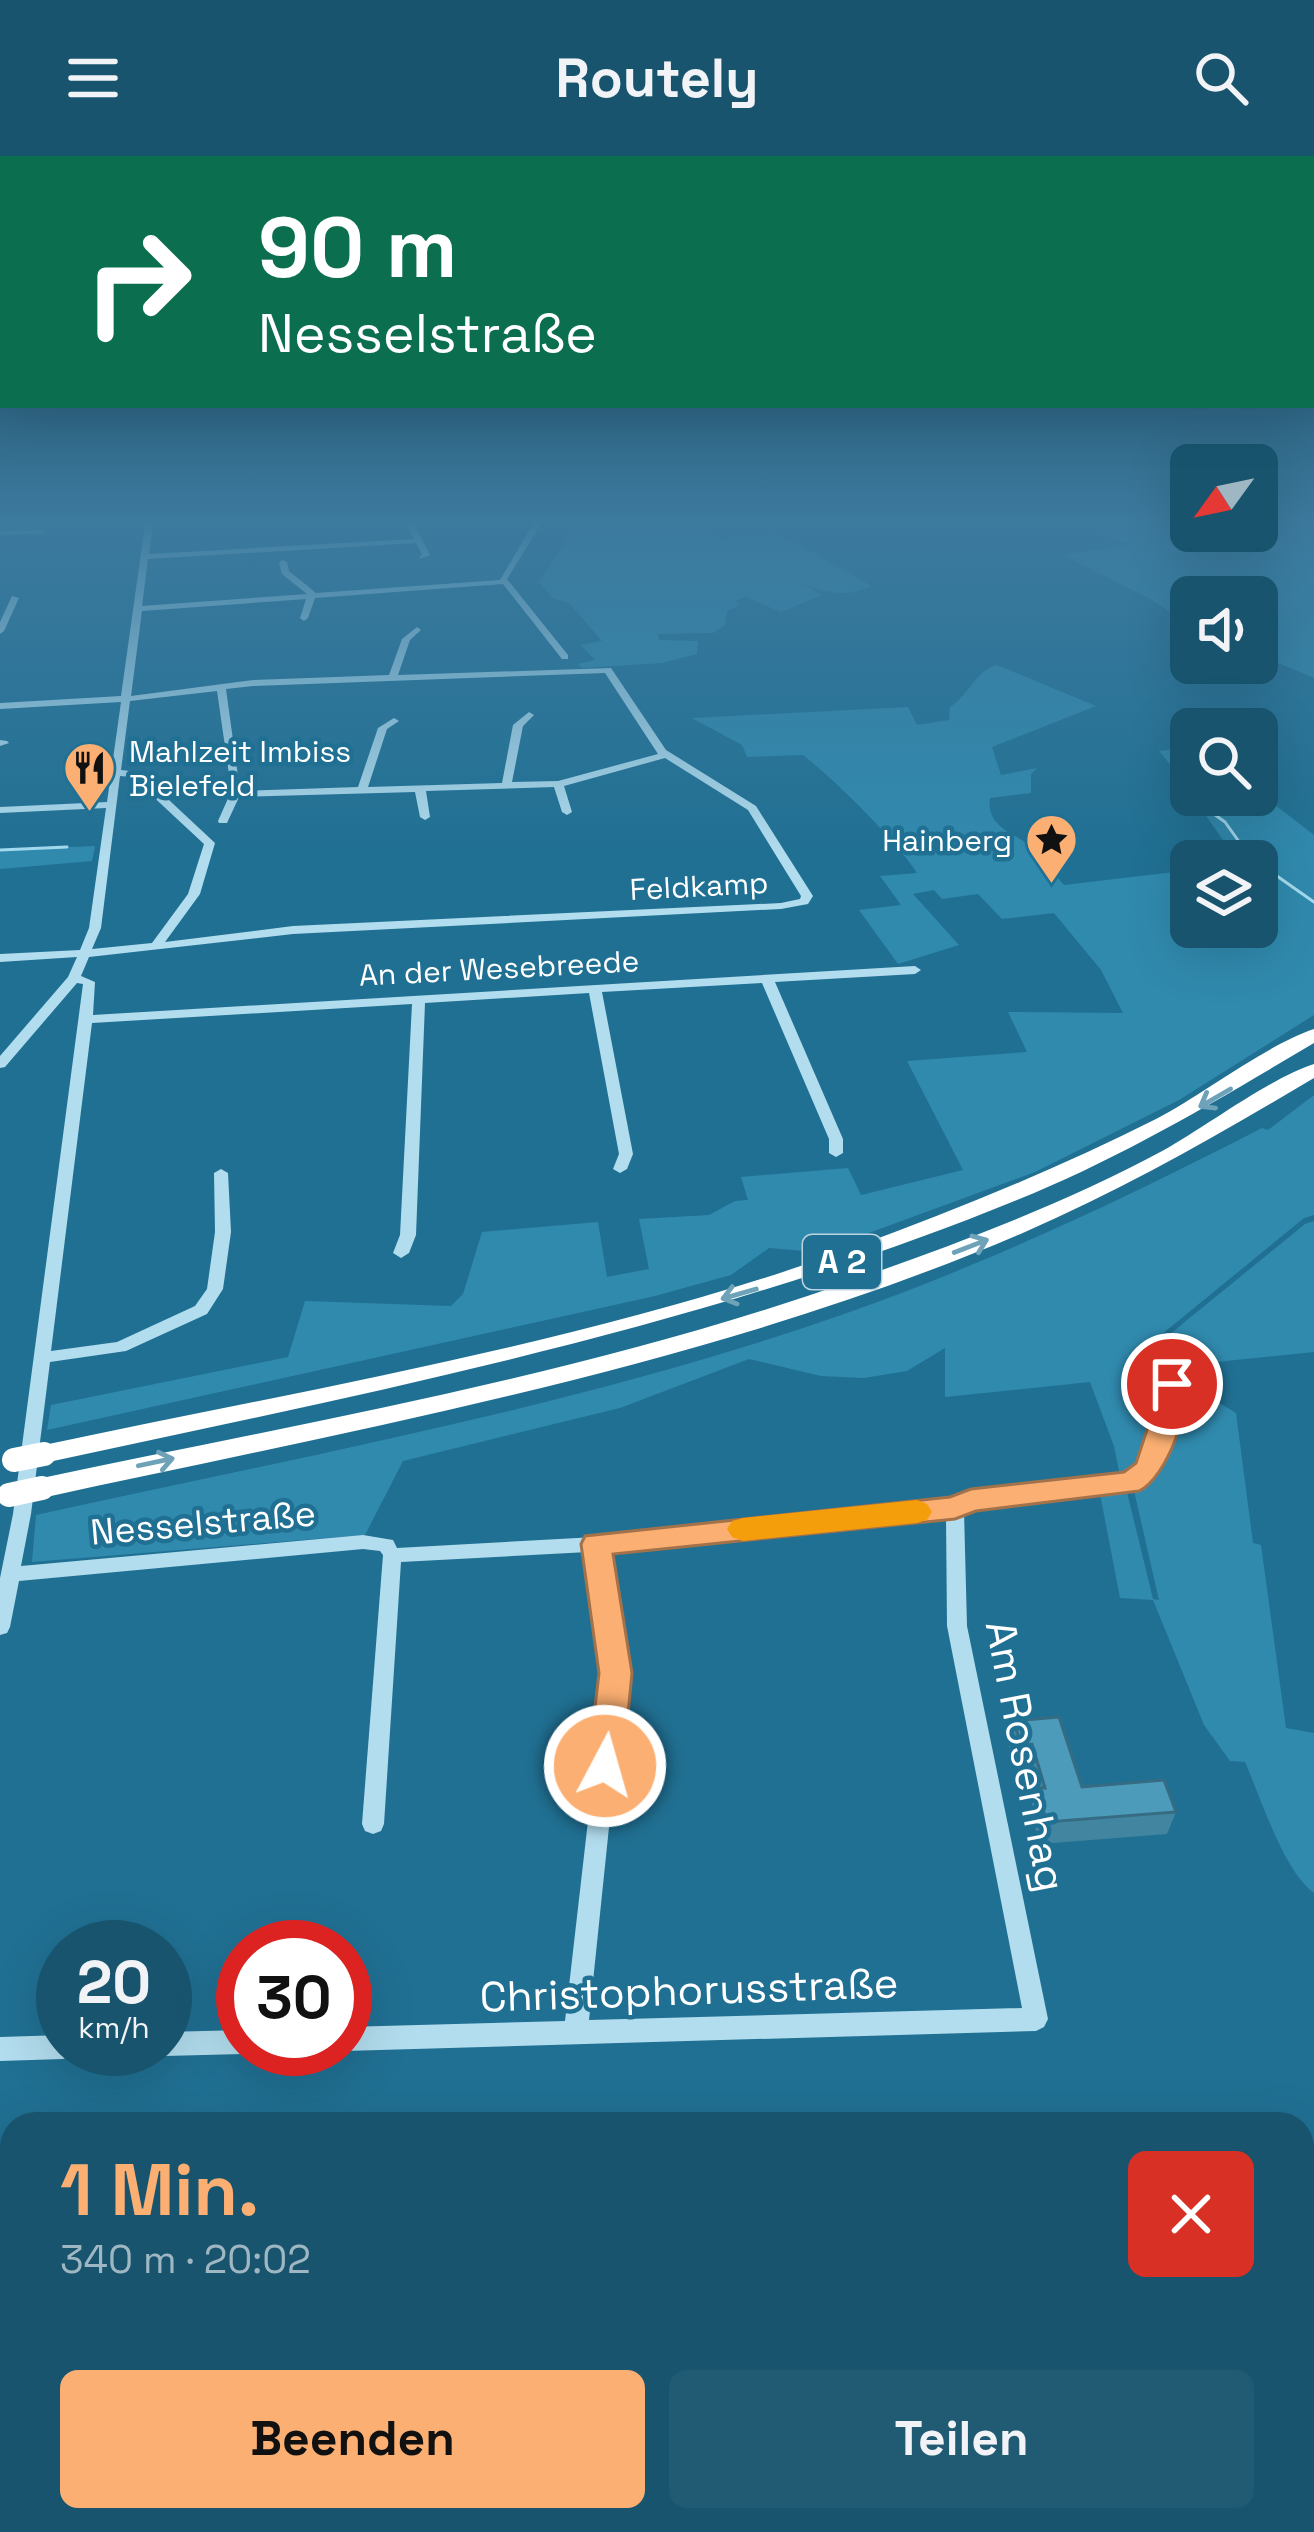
<!DOCTYPE html>
<html lang="de">
<meta charset="utf-8">
<style>
body{margin:0;font-family:"Space Grotesk",sans-serif;background:#215a73;color:#f1f3f6;height:100vh;display:flex;flex-direction:column;font-size:45px;white-space:nowrap}
*{box-sizing:border-box;margin:0}
p{font-size:39px;color:#9fb7c2}
.icon{flex:none;width:66px;height:66px;fill:none;stroke:currentColor;stroke-width:2;stroke-linecap:round;stroke-linejoin:round}
.map{position:relative;flex:1;overflow:hidden}
.details{position:absolute;left:0px;top:1956px;width:1314px;height:420px;display:flex;flex-direction:column;background:#18546e;border-radius:36px 36px 0 0;box-shadow:0 12px 48px #0002}
.details>*{flex:none}
.hud{position:absolute;left:0px;top:0px;width:1314px;height:252px;box-shadow:0 12px 48px #0002;background:#0b6e4f;color:#fff;overflow:hidden}
.needle{width:78px;rotate:237deg}
.fabs{position:absolute;left:1170px;top:288px;display:grid;gap:24px}
.fabs a{display:grid;place-items:center;width:108px;height:108px;border-radius:18px;background:#18546e;box-shadow:0 12px 48px #0002;font-size:60px}
.speed{position:absolute;left:36px;top:1764px;display:flex;gap:24px;font-size:60px;font-weight:700;text-align:center}
.speed>*{display:grid;place-content:center;width:156px;height:156px;border-radius:50%;background:#18546e;box-shadow:0 12px 48px #0002;line-height:1}
.speed small{font-size:30px;font-weight:400}
.speed .limit{border:18px solid #d22;background:#fff;color:#111}
.pin{position:absolute;display:grid;place-items:center;width:102px;height:102px;color:#fff;margin:-51px;border:6px solid #fff;border-radius:50%;box-shadow:0 3px 12px #0007}
.me{position:absolute;width:132px;margin:-66px;rotate:6deg;stroke-linejoin:round;filter:drop-shadow(0 0 9px #0008)}
.turn{display:flex;align-items:center;gap:42px;height:252px;padding:0 60px;font-size:54px}
.turn .icon{width:156px;height:156px;stroke-width:2.5}
.turn b{display:block;font-size:84px;line-height:102px}
.round{display:grid;place-items:center;flex:none;width:126px;height:126px;border-radius:18px;background:#215a73}
.summary{display:flex;align-items:center;justify-content:space-between;height:204px;padding:0 60px}
h1{font-size:72px;font-weight:600;line-height:90px;color:#fbaf72}
.cta{display:flex;gap:24px;margin-top:auto;padding:24px 60px}
.cta a{flex:1;height:138px;border-radius:18px;background:#fbaf72;color:#111;font-size:48px;font-weight:600;line-height:138px;text-align:center}
.cta a+a{background:#215a73;color:#f1f3f6}
header{display:flex;justify-content:space-between;align-items:center;height:156px;padding:0 60px;background:#18546e;font-size:54px;font-weight:600}
.map>svg:first-child{display:block}
.green{fill:#308aae}
.lines{fill:none;stroke-linecap:round;stroke-linejoin:round}
.stream-far1{stroke:#a5dbef;stroke-width:3}
.stream{stroke:#a5dbef;stroke-width:8}
.minor{fill:#b2ddee;fill-rule:evenodd}
.highway{fill:#fff;fill-rule:evenodd}
.highway-bridge{stroke:#fff;stroke-width:24}
.wall{fill:#4285a1}
.building{fill:#4d9bbb;stroke:#366c83;stroke-width:3}
.oneway{stroke:#6ea2b9}
.route{fill:#fbaf72;stroke:#a3724a;stroke-width:3}
.slow{fill:#f59e0b}
.labels{text-anchor:middle;dominant-baseline:central;stroke-width:9;stroke-linejoin:round;paint-order:stroke}
.far-poi-label{font-size:30px;fill:#fff;stroke:#207093;text-anchor:start}
.far-street-label{font-size:30px;fill:#fff;stroke:#207093}
.shield{fill:#207093;stroke:#bcd4df;stroke-width:3}
.shield-label{font-size:33px;font-weight:bold;fill:#fff}
.street-label{font-size:36px;fill:#fff;stroke:#207093}
.near-street-label{font-size:42px;fill:#fff;stroke:#207093}
</style>
<header><svg class="icon" aria-label="menu" viewBox="0 0 24 24"><path d="M4 6h16M4 12h16M4 18h16"/></svg>Routely<svg class="icon" aria-label="search" viewBox="0 0 24 24"><circle cx="10" cy="10" r="6"/><path d="M15 15l6 6"/></svg></header>
<div class="map">
<svg width="1314" height="2376" viewBox="0 0 1314 2376">
<rect width="100%" height="100%" fill="#207093"/>
<path class="green" d="M577,368h118l127,71 -41,17 -35,-15 -11,4 4,4 -12,6 -2,14 -12,8 -55,1 1,6 39,1 -1,13 -35,9 -80,5 -4,-4 17,-4 -14,-15 21,-4 -33,-38 -16,-5 -14,-16z
M1065,368h126v7h66v-7h5l31,16 -2,4 11,-1 -34,-19h31l13,7 -9,-7h11v154l-57,-24v-57h-66v29l-42,-28 -86,-43 67,-11z
M775,376l97,54c-47,25 -108,-24 -148,-47z
M997,509l99,41 -104,41 9,28 36,-7 -6,6v19l-41,5c-4,30 24,34 41,49 12,10 22,26 33,38l127,-15v57h66v-66h-18c-29,-36 -50,-75 -80,-110l32,-4v48h66v-4l57,44v180l-135,85 -144,72 -218,80 -48,-4 -38,27 -76,21 -608,134 4,-25 237,-48 17,-56 146,5 12,-12 19,-62 116,-10 9,55 42,-8 -10,-50 70,-4 26,-14 13,-1 -7,-23 107,-9 13,27 102,-25 -56,-109 120,-9 -19,-40 115,1 -22,-43 -47,-57 -52,6 -24,-25 -36,5 -8,-9 -21,4 46,51 -61,19 -39,-54 42,-5 -21,-29 37,-3c-21,-33 -83,-94 -114,-118l-56,2 -5,-12 -50,-27 216,-11 9,18 32,-5 1,-13c20,-13 25,-36 47,-42z
M95,690l-3,15 -92,8v-19z
M1314,939v120l-10,3 -165,135 4,3 162,-132 9,-3v131l-166,17 -1,5 17,15 -21,74 -7,9 -16,4 -6,-30 -24,-64 -145,15v-49l-38,23 -43,7 -43,-2 -72,-17 -129,49 -217,53 -38,74 -333,27 4,-47c271,-60 550,-110 811,-202 144,-51 279,-115 415,-185l6,2z
M1193,1231l43,26 17,130 8,2 25,183 28,5v160c-31,-23 -53,-95 -69,-131l-15,-1 -26,-36 -51,-125 -33,-2 -20,-104 27,-2 26,107 6,1 -25,-109 26,-20 21,-82z
M1308,2055l6,15v306h-270l9,-12h249v-308z
M185,2364h827l28,12h-810z"/>
<g class="lines">
<path class="stream-far1" d="M0,377l43,-1
M1185,592l-7,15 13,14
M1195,639l2,7 28,20 25,35 64,45
M0,694l67,-3"/>
<path class="stream" d="M272,2364l29,12
M1308,2376l6,-2"/>
<path class="minor" d="M145,368h8l-4,30 265,-15 -8,-15h8l16,31 -11,4 3,-5 -6,-11 -268,16 -6,47 165,-12 -25,-20 -3,-12 4,-2 4,2 2,9 27,22 184,-13 33,-56h8l-34,55 61,76v4h-6l-59,-75 -188,14 -7,20 -4,3 -4,-3 6,-19 -164,12 -11,85 122,-16 136,-5 13,-36 15,-12 4,3 -11,10 -12,35 213,-7 55,82 90,56 57,90 -5,8 -27,5 -488,25 -204,23 -8,19 14,6 -2,33 822,-49 6,4 -6,4 -140,8 68,157v14l-7,4 -7,-4v-14l-67,-156 -160,9 31,162 -6,15 -7,4 -7,-4 6,-15 -30,-161 -164,10 -9,232 -7,18 -8,5 -8,-5 7,-18 12,-231 -320,19 -41,328 66,-9 78,-36 12,-17 8,-57 -1,-59 7,-4 7,4 3,59 -8,57 -16,25 -81,37 -76,11 -19,152 -10,52 342,-31 30,5 4,8 199,-11 356,-36 19,-8 153,-16c26,-16 41,-64 40,-93l8,-6 6,2c8,23 -10,74 -25,93 -7,9 -15,13 -25,17l-154,16 -10,5 3,115 81,393 -4,8 -8,4 -691,20 -5,-2h5v-22l220,-6 40,-348 -17,-121 -187,10 -17,262 -3,7 -8,3 -8,-3 -3,-7 21,-269 -3,-4 -17,-2 -344,32 -9,46 -3,6 -7,2v-57l13,-64 70,-530 -6,-1 -72,84 -5,1v-12l68,-79 9,-20 -77,5v-8l80,-4 9,-22 17,-120 -106,5v-6l107,-5 14,-100 -121,7v-6l121,-7zM605,517l53,81 -100,27 -46,1 11,-56 11,-11 -5,-3 -16,13 -11,58 -134,4 19,-58 12,-8 -5,-3 -16,10 -20,59 -118,4 -14,-102 27,-3zM217,535l13,90v13l-12,27 1,2h8l12,-26 176,-5 5,25 5,3 5,-3 -4,-26 128,-4 8,25 5,3 5,-3 -8,-26 101,-28 83,52 53,86 -1,3 -19,4 -488,23 -128,16 35,-48 15,-51 -76,-71 -18,-2 9,-69zM120,620l12,1 72,67 -16,50 -36,49 -60,6 9,-21zM946,1360l1,110 75,382 -433,12 36,-347 -19,-123z
M12,440l7,2 -15,33 -4,3v-12z
M0,584l7,1 2,2 -9,3z
M243,1874v19h9l-9,5 -78,2 -10,-7h10v-17z
M63,1879v14h11l-2,7 -9,3 -63,2v-24z"/>
<path class="highway" d="M1314,873v14c-96,57 -193,115 -297,157 -313,128 -644,192 -973,263l-9,-2 -4,-7 4,-7 9,-2c268,-57 554,-104 811,-198 103,-38 204,-79 301,-128 48,-25 110,-74 158,-90z
M1314,908v14c-94,56 -188,110 -289,154 -312,134 -653,194 -983,266l-9,-3 -4,-7 4,-7 9,-3c271,-57 550,-105 812,-198 105,-37 212,-77 310,-130 43,-24 106,-72 150,-86z"/>
<path class="highway-bridge" d="M14,1304l30,-6
M9,1339l33,-7"/>
</g>
<path class="wall" d="M1014,1565l68,66 94,25 -9,22 -127,10 -10,-34 5,-15 -9,-28 -11,1 -7,-25z"/>
<path class="building" d="M1059,1561l23,70 82,-7 12,32 -129,10 -11,-34h9l-13,-44 -11,1 -7,-24z"/>
<defs><path id="oneway-shaft" d="M-6 0H5M1.5-3L5.5 0L1.5 3" fill="none" stroke-width="1.6" stroke-linecap="round" stroke-linejoin="round" transform="scale(3)"/></defs>
<g class="oneway">
<use href="#oneway-shaft" transform="translate(1215 942) rotate(150)"/>
<use href="#oneway-shaft" transform="translate(971 1090) rotate(-21)"/>
<use href="#oneway-shaft" transform="translate(739 1138) rotate(164)"/>
<use href="#oneway-shaft" transform="translate(156 1306) rotate(-12)"/>
</g>
<linearGradient id="sky" x2="0" y2="1"><stop stop-color="#123e51"/><stop offset="0.52" stop-color="#3c7a9e"/><stop offset="1" stop-color="#3c7a9e" stop-opacity="0"/></linearGradient>
<rect width="1314" height="701" fill="url(#sky)"/>
<path class="route" d="M1172,1218l10,3c13,26 -16,102 -43,114l-163,20 -21,8 -342,35 19,119 -9,93 -5,10 -13,5 -12,-5 -5,-10 11,-93 -18,-129 4,-8 365,-39 21,-8 153,-17 12,-9 23,-69 -1,-10z"/>
<path class="slow" d="M917,1344l10,4 5,8 -5,8 -10,3 -174,18 -11,-4 -5,-8 5,-8 11,-3z"/>
<defs>
<symbol id="restaurant-pin" viewBox="-11 -11 22 30"><path d="M0 17L-7.5 6A9.5 9.5 0 1 1 7.5 6Z" fill="#fbaf72" stroke="#207093"/><path d="M-5-6h1v4h1v-4h1v4h1v-4h1v5L-1.5 .5V6h-2V.5L-5-1ZM5-6V6H3V1.5H1.5Q1.5-4 5-6Z" fill="#111"/></symbol>
<symbol id="sight-pin" viewBox="-11 -11 22 30"><path d="M0 17L-7.5 6A9.5 9.5 0 1 1 7.5 6Z" fill="#fbaf72" stroke="#207093"/><path d="M0-6L1.8-2.2L6-1.7L2.9 1.2L3.7 5.4L0 3.3L-3.7 5.4L-2.9 1.2L-6-1.7L-1.8-2.2Z" fill="#111"/></symbol>
</defs>
<g fill-rule="evenodd">
<use href="#restaurant-pin" x="60" y="582" width="59" height="81"/>
<use href="#sight-pin" x="1022" y="654" width="59" height="81"/>
</g>
<g class="labels">
<g class="far-poi-label">
<text x="129" y="595">Mahlzeit Imbiss<tspan x="129" dy="34">Bielefeld</tspan></text>
<text x="1012" y="684" text-anchor="end">Hainberg</text>
</g>
<g class="far-street-label">
<text transform="translate(699 730) rotate(-3)">Feldkamp</text>
<text transform="translate(499 812) rotate(-3)">An der Wesebreede</text>
</g>
<rect class="shield" x="803" y="1079" width="78" height="54" rx="9"/>
<g class="shield-label">
<text x="842" y="1106">A 2</text>
</g>
<g class="street-label">
<text transform="translate(203 1367) rotate(-5)">Nesselstraße</text>
</g>
<g class="near-street-label">
<text transform="translate(1026 1600) rotate(79)">Am Rosenhag</text>
<text transform="translate(689 1834) rotate(-2)">Christophorusstraße</text>
</g>
</g>
</svg>
<div class="fabs">
<a><svg class="needle" viewBox="-14 -14 28 28"><path d="M0-13l5 13h-10z" fill="#e53935"/><path d="M0 13l5-13h-10z" fill="#9fb7c2"/></svg></a>
<a><svg class="icon" aria-label="sound" viewBox="0 0 24 24"><path d="M4 9h4l5-4v14l-5-4H4zM17 9q2 3 0 6"/></svg></a>
<a><svg class="icon" aria-label="search" viewBox="0 0 24 24"><circle cx="10" cy="10" r="6"/><path d="M15 15l6 6"/></svg></a>
<a><svg class="icon" aria-label="layers" viewBox="0 0 24 24"><path d="M12 4l9 5-9 5-9-5zM3 14l9 5 9-5"/></svg></a>
</div>
<div class="speed"><div>20<small>km/h</small></div><div class="limit">30</div></div>
<div class="pin" style="left:1172px;top:1228px;background:#d93025"><svg class="icon" aria-label="arrive" viewBox="0 0 24 24"><path d="M6 21V4h12l-3 4 3 4H6"/></svg></div>
<svg class="me" style="left:605px;top:1610px" viewBox="-20 -20 40 40"><circle r="17" fill="#fbaf72" stroke="#fff" stroke-width="3"/><path d="M0-11L8 9 0 5-8 9z" fill="#fff"/></svg>
<div class="hud">
<div class="turn"><svg class="icon" aria-label="right" viewBox="0 0 24 24"><path d="M7 20v-9h11M14 6l5 5-5 5"/></svg><div><b>90 m</b>Nesselstraße</div></div>
</div>
<section class="details">
<div class="summary"><div><h1>1 Min.</h1><p>340 m · 20:02</p></div><a class="round" style="background:#d93025;color:#fff"><svg class="icon" aria-label="close" viewBox="0 0 24 24"><path d="M6 6l12 12M18 6L6 18"/></svg></a></div>
<div class="cta"><a>Beenden</a><a>Teilen</a></div>
</section>
</div>
